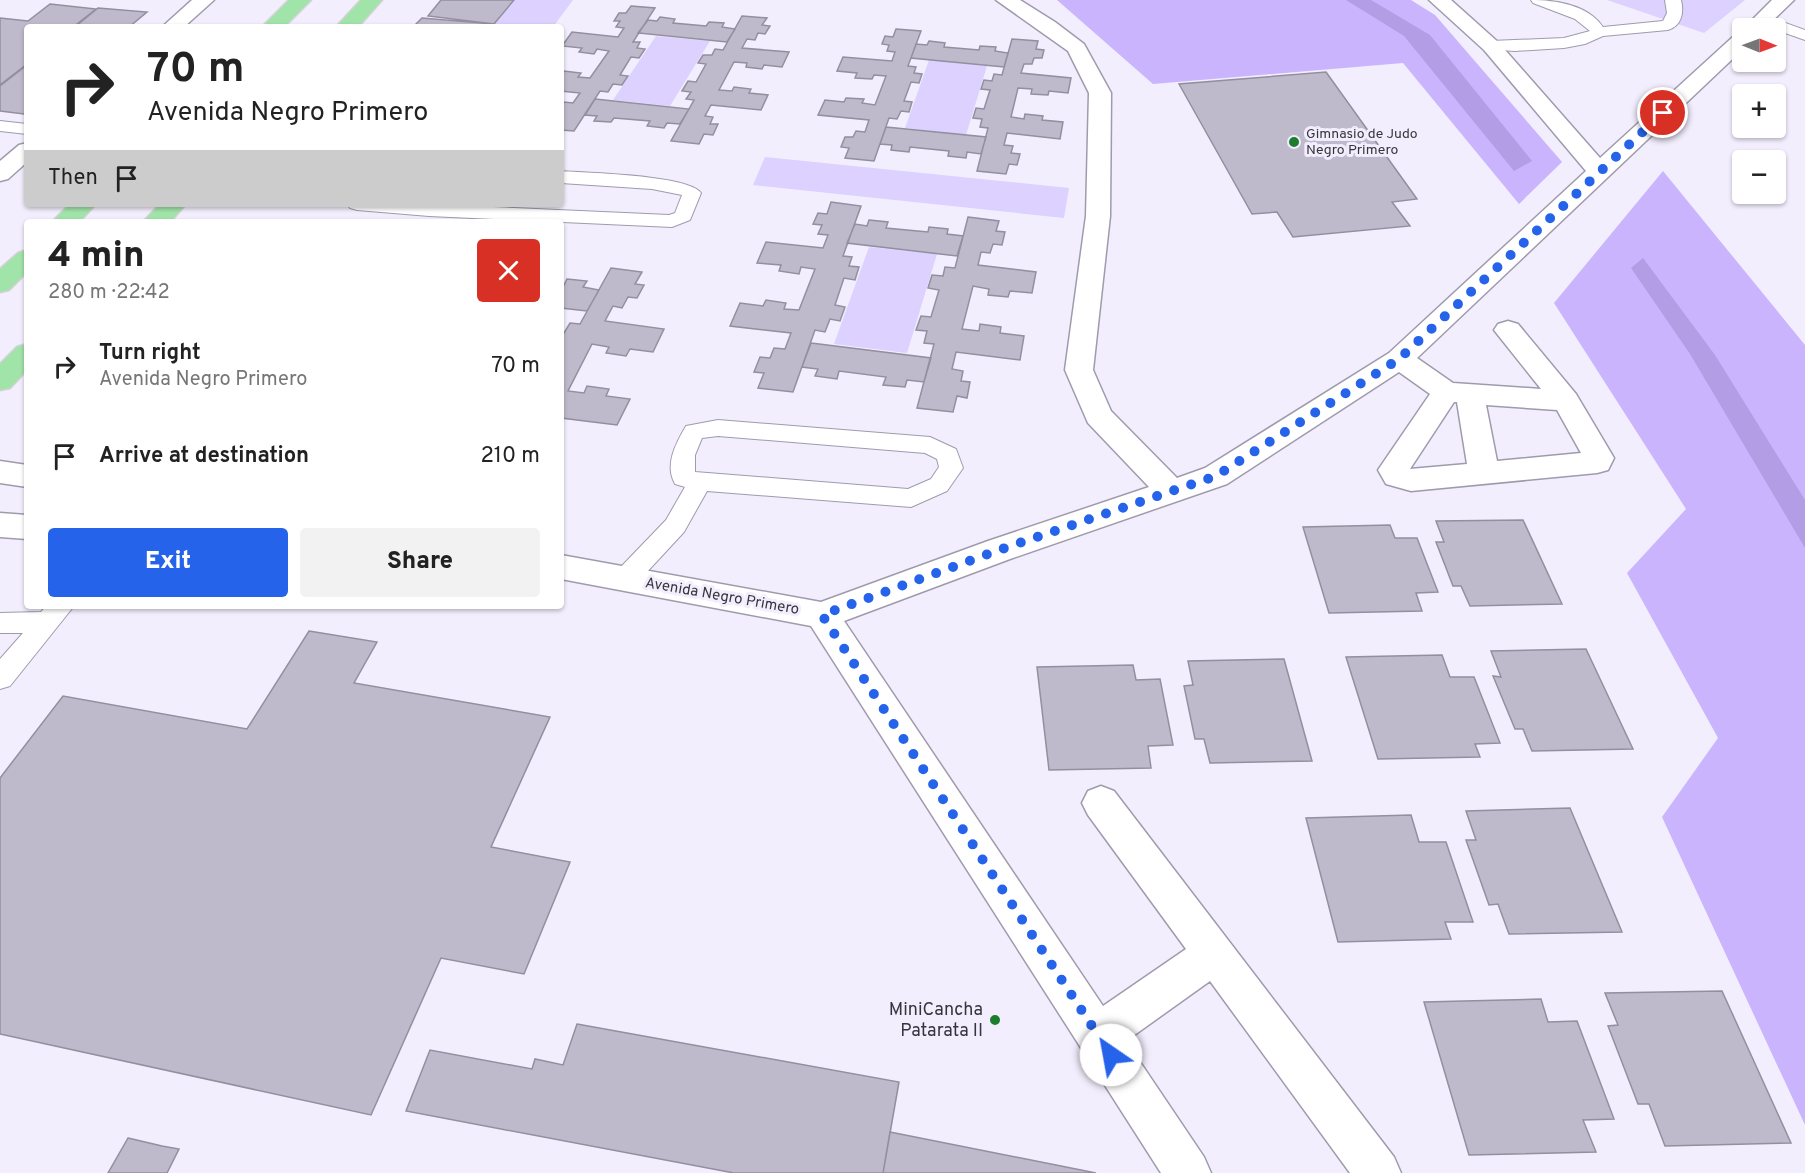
<!DOCTYPE html>
<meta charset="utf-8">
<style>
body{margin:0;font-family:Overpass,sans-serif;background:#f2f2f2;color:#222;height:100vh;display:flex;flex-direction:column;font-size:22px;white-space:nowrap}
*{box-sizing:border-box;margin:0}
p{font-size:20px;color:#767676}
.icon{flex:none;width:33px;height:33px;fill:none;stroke:currentColor;stroke-width:2;stroke-linecap:round;stroke-linejoin:round}
.map{position:relative;flex:1;overflow:hidden}
.drawer{position:absolute;left:24px;top:219px;width:540px;height:390px;display:flex;flex-direction:column;background:#fff;border-radius:6px;box-shadow:0 2px 4px #0004}
.drawer>*{flex:none}
.banner{position:absolute;left:24px;top:24px;width:540px;height:183px;border-radius:6px;box-shadow:0 2px 4px #0004;background:#fff;color:#222;overflow:hidden}
.needle{width:39px;rotate:91deg}
.tools{position:absolute;left:1732px;top:18px;display:grid;gap:12px}
.tools a{display:grid;place-items:center;width:54px;height:54px;border-radius:6px;background:#fff;box-shadow:0 2px 4px #0004;font-size:30px}
.pin{position:absolute;display:grid;place-items:center;width:51px;height:51px;color:#fff;margin:-26px;border:3px solid #fff;border-radius:50%;box-shadow:0 2px 6px #0007}
.me{position:absolute;width:66px;margin:-33px;rotate:327deg;stroke-linejoin:round;filter:drop-shadow(0 0 4px #0008)}
.turn{display:flex;align-items:center;gap:21px;height:126px;padding:0 24px;font-size:27px}
.turn .icon{width:78px;height:78px;stroke-width:2.5}
.turn b{display:block;font-size:42px;line-height:51px}
.then{display:flex;align-items:center;height:57px;padding:0 24px;background:#0003;gap:12px;font-size:22px}
.round{display:grid;place-items:center;flex:none;width:63px;height:63px;border-radius:6px;background:#f2f2f2}
.overview{display:flex;align-items:center;justify-content:space-between;height:102px;padding:0 24px}
h1{font-size:36px;font-weight:800;line-height:45px}
.primary-button{display:flex;gap:12px;margin-top:auto;padding:12px 24px}
.primary-button a{flex:1;height:69px;border-radius:6px;background:#2563eb;color:#fff;font-size:24px;font-weight:800;line-height:69px;text-align:center}
.primary-button a+a{background:#f2f2f2;color:#222}
ul{padding:0;list-style:none}
li{display:flex;align-items:center;gap:18px;height:90px;padding:0 24px}
li div{flex:1}
li b{display:block;font-size:22px}
li em{font-style:normal}
.map>svg:first-child{display:block}
.green{fill:#ddd1ff}
.forest{fill:#cab4fe}
.water{fill:#b39de5}
.building{fill:#bebacc;stroke:#938ea0;stroke-width:1.5}
.lines{fill:none;stroke-linecap:round;stroke-linejoin:round}
.service-casing{stroke:#9f9bad;stroke-width:2}
.minor-casing{stroke:#9f9bad;stroke-width:3}
.primary-casing{stroke:#d3d3d4;stroke-width:3}
.service{fill:#fff;fill-rule:evenodd}
.minor{fill:#fff;fill-rule:evenodd}
.primary{fill:#a1e4a9;fill-rule:evenodd}
.route{stroke:#2563eb;stroke-width:10;stroke-dasharray:0 18}
.poi-dot{fill:#1c7d2f;stroke:#f2eefd;stroke-width:2}
.labels{text-anchor:middle;dominant-baseline:central;stroke-width:6;stroke-linejoin:round;paint-order:stroke}
.far-poi-label{font-size:14px;fill:#37353c;stroke:#f2eefd;text-anchor:start}
.street-label{font-size:15px;fill:#37353c;stroke:#f2eefd}
.near-poi-label{font-size:18px;fill:#37353c;stroke:#f2eefd;text-anchor:end}
</style>
<div class="map">
<svg width="1805" height="1173" viewBox="0 0 1805 1173">
<rect width="100%" height="100%" fill="#f2eefd"/>
<path class="green" d="M514,0h59l-20,27h-62z
M1607,0h138l-41,33z
M656,36l54,5 -40,65 -57,-6z
M929,60l58,6 -21,69 -61,-7z
M765,157l304,31 -5,30 -311,-33z
M869,247l68,7 -30,99 -73,-9z"/>
<path class="forest" d="M1057,0h354l24,15 127,147 -43,42 -116,-141 -250,21z
M1663,171l142,174v780l-143,-308 56,-79 -91,-165 59,-64 -132,-206z"/>
<path class="water" d="M1346,0h25l59,35 102,126 -18,10 -110,-135z
M1643,258l72,97 90,145v48l-115,-194 -59,-86z"/>
<path class="building" d="M441,0h73l-20,24 -66,-8z
M50,4l46,5 -23,18h-46v37l-27,21v-67l28,3z
M631,6l24,2 -22,34h7l-3,6 8,1 -6,9 -8,-1 -11,18 8,1 -6,9 -9,-1 -5,8 -8,-1 -26,40 -13,-1v-23l3,-5 9,1 7,-10 -19,-2v-16l3,-4 17,2 -3,4 12,1 19,-27 -12,-2 -3,5 -15,-2 3,-4 -20,-2 10,-14 46,5 6,-9 -8,-1 4,-6h-6l5,-8h7z
M98,8l49,4 -18,15h-54z
M742,16l25,2 -5,7 8,1 -5,8 -7,-1 -3,7 -8,-1 -5,9 47,4 -7,15 -18,-2 -2,4 -16,-2 1,-4 -13,-1 -15,28 13,1 2,-4 17,2 -2,4 19,2 -7,15 -50,-5 -6,11 8,1 -3,7h8l-5,11 -9,-1 -5,10 -28,-3 23,-41 -8,-1 5,-7 -9,-1 6,-10 8,1 10,-18 -8,-1 5,-8h9l3,-6 8,1z
M660,17l15,2 -2,4 33,3 3,-4 15,1 -2,4 13,2 -8,13 -89,-9 10,-13 9,1z
M422,18l72,6 -3,3h-78z
M896,29l25,2 -13,35 8,1 -2,6 8,1 -3,9 -8,-1 -7,19 8,1 -3,10 -8,-1 -4,8 -8,-1 -15,43 -29,-3 4,-10 -8,-1 4,-10h8l3,-6 9,1 4,-12 -51,-5 7,-15 19,2 2,-4 18,1 -2,4 13,2 11,-29 -12,-1 -2,4 -17,-1 2,-5 -20,-2 6,-14 49,4 3,-9 -8,-1 2,-6 -7,-1 3,-8 8,1z
M1012,39l26,2 -2,8 8,1 -2,8h-8l-2,6h-8l-3,9 50,5 -3,15 -19,-2 -1,4 -17,-1 1,-5 -14,-1 -7,29 13,2 1,-5 18,2 -1,4 21,2 -3,17 -53,-6 -3,12 9,1 -2,7 9,1 -3,11 -8,-1 -3,10 -29,-3 11,-43 -8,-1 2,-8 -9,-1 3,-10 8,1 6,-19 -9,-1 3,-9 8,1 2,-7 8,1z
M929,41l16,2 -1,4 35,3 1,-4 16,1 -1,4 13,2 -4,14 -93,-9 5,-14 11,1z
M27,65v46l-3,3 -24,-3v-25z
M1326,72l91,127 -25,3 18,24 -117,11 -16,-25 -25,2 -73,-130z
M595,99l94,10 -9,15 -13,-1 -3,5 -17,-2 3,-5 -36,-3 -3,4 -17,-1 3,-5 -12,-1z
M886,127l100,10 -5,17 -14,-2 -1,6 -18,-2 1,-5 -39,-4 -1,5 -18,-2 1,-5 -12,-1z
M831,202l30,4 -18,50 9,1 -3,9 10,1 -4,13 -11,-2 -9,27 10,2 -5,14 -10,-2 -5,13 -10,-2 -22,62 -35,-4 6,-15 -10,-1 6,-15 10,1 4,-10 11,1 6,-16 -61,-7 10,-23 23,3 3,-6 20,3 -2,6 15,1 16,-41 -14,-2 -2,7 -20,-3 2,-6 -24,-2 9,-21 57,6 5,-13 -10,-1 4,-9 -9,-1 5,-11 9,1z
M968,217l31,4 -3,10 9,1 -3,13 -9,-1 -3,9 -9,-1 -3,13 58,7 -4,21 -22,-2 -2,6 -20,-2 1,-6 -16,-3 -11,43 17,2 1,-7 21,3 -1,6 24,3 -4,24 -64,-8 -4,17 11,2 -2,10 9,1 -3,16 -10,-2 -4,16 -36,-4 17,-64 -10,-1 3,-12 -11,-1 5,-14 10,1 8,-27 -11,-2 4,-13 11,1 2,-9 10,1z
M869,220l19,2 -2,6 42,4 1,-5 19,2 -1,5 16,2 -6,20 -110,-13 8,-19 12,2z
M611,268l31,4 -7,12 9,1 -7,13 -9,-1 -6,11 -9,-2 -8,15 59,8 -11,23 -23,-3 -4,7 -20,-3 3,-6 -17,-3 -24,47 16,2 3,-7 22,3 -3,7 24,3 -13,26 -56,-7v-85h3l6,-10 10,1z
M567,279l20,2 -4,6 16,3 -12,21 -26,-3v-23h3z
M811,343l120,15 -7,24 -17,-2 -2,7 -22,-2 3,-8 -47,-6 -2,8 -22,-3 3,-7 -16,-2z
M1523,520l39,84 -92,2 -9,-20h-8l-17,-44h8l-8,-21z
M1390,525l5,13h22l21,54 -22,1 6,18 -93,2 -26,-86z
M309,631l68,11 -23,41 196,34 -59,130 79,15 -46,112 -83,-16 -70,157 -371,-81v-256l63,-82 184,33z
M1586,649l47,100 -101,2 -9,-22h-8l-22,-53 8,1 -10,-26z
M1442,655l8,22h24l26,66 -25,1 5,13 -102,2 -32,-102z
M1284,659l28,102 -102,2 -6,-24h-9l-11,-53 9,-1 -5,-24z
M1133,665l3,15 24,-1 13,66 -25,1 3,22 -102,2 -12,-103z
M1570,808l52,124 -113,2 -11,-30 -9,1 -23,-65h10l-10,-29z
M1411,815l8,27h27l27,80h-28l6,17 -113,3 -32,-124z
M1722,991l69,152 -126,3 -16,-42h-11l-30,-78 10,-1 -13,-32z
M1541,999l7,23 29,-1 37,98 -31,1 13,32 -127,3 -45,-153z
M577,1024l322,58 -16,91h-149l-328,-62 24,-61 102,19 3,-10 28,6z
M890,1132l206,41h-213z
M128,1138l34,8 17,3 -12,24h-59z"/>
<g class="lines">
<defs>
<path id="service" d="M1531,0c25,0 57,5 72,27l60,-6 4,-8 -2,-13h16c3,12 1,26 -13,30l-65,6 -18,8 -21,4 -49,3 -30,-2 -2,-3 8,-5 73,-3 26,-7 -15,-12 -42,-16z
M1763,15l42,15v10l-48,-17 -2,-3 2,-3z
M0,121l27,3v10l-27,-3z
M561,171c25,2 128,4 140,22l-11,27 -18,7 -243,-11 -72,-6 -7,-2 -3,-4h79l243,11 6,-2 7,-18 -30,-6 -91,-6z
M718,420l212,17 26,12 7,19 -16,23 -36,16 -204,-16 -23,41 -50,54 -9,3 -9,-3 -4,-7 4,-7 50,-52 19,-33 -10,-3c-11,-19 1,-41 11,-58zM718,436l207,17 12,6 2,8 -8,12 -23,10 -213,-17v-17l7,-17z
M46,606h28l-64,80 -10,3v-30l23,-26h-23v-20l41,-1z"/>
<path id="minor" d="M192,0h22l-30,27h-22z
M996,0h24l35,22 29,22 27,49 -1,123 -17,154 18,41 66,67 28,-10 184,-115 197,-182 -102,-121 -55,-50h22l47,42 102,116 136,-124 7,-2v17l-326,309 36,25 88,6 -47,-59 4,-6 10,-3 10,3 58,70 38,64 -6,12 -11,3 -186,18 -25,-7 -8,-14 52,-76 -31,-22 -172,112 -217,75 -166,62 259,385 83,-57 -98,-134 -6,-12 6,-12 13,-5 13,5 280,366 7,16h-51l-140,-192 -84,60 78,116 7,16h-50l-350,-547 -250,-47v-24l260,47 167,-61 161,-54 -61,-64 -23,-53 21,-154 3,-123 -21,-42zM1454,402h3l10,62 -57,5zM1486,405l71,5 24,43 -84,8z
M1772,0h22l-29,28h-21z
M27,143v19l-19,17 -8,2v-20l19,-16z
M0,461l27,4v22l-27,-4z
M0,513l27,2v24l-27,-2z"/>
<path id="primary" d="M289,0h22l-27,27h-22z
M361,0h21l-24,27h-22z
M70,204h26l-17,18h-27z
M160,204h26l-16,18h-27z
M27,250v22l-18,18 -9,2v-23l18,-16z
M27,344v26l-17,18 -10,2v-26l17,-17z"/>
</defs>
<use href="#service" class="service-casing"/>
<use href="#minor" class="minor-casing"/>
<use href="#primary" class="primary-casing"/>
<use href="#service" class="service"/>
<use href="#minor" class="minor"/>
<use href="#primary" class="primary"/>
</g>
<g class="lines">
<path class="route" d="M1111,1055l-289,-440 177,-65 217,-74 183,-117 264,-246"/>
</g>
<g class="poi-dot">
<circle cx="1294" cy="142" r="6"/>
<circle cx="995" cy="1020" r="6"/>
</g>
<g class="labels">
<g class="far-poi-label">
<text x="1306" y="134">Gimnasio de Judo<tspan x="1306" dy="16">Negro Primero</tspan></text>
</g>
<g class="street-label">
<text transform="translate(722 597) rotate(10)">Avenida Negro Primero</text>
</g>
<g class="near-poi-label">
<text x="983" y="1010">MiniCancha<tspan x="983" dy="21">Patarata II</tspan></text>
</g>
</g>
</svg>
<div class="tools">
<a><svg class="needle" viewBox="-14 -14 28 28"><path d="M0-13l5 13h-10z" fill="#e53935"/><path d="M0 13l5-13h-10z" fill="#767676"/></svg></a>
<a>+</a>
<a>−</a>
</div>
<div class="pin" style="left:1663px;top:113px;background:#d93025"><svg class="icon" aria-label="arrive" viewBox="0 0 24 24"><path d="M6 21V4h12l-3 4 3 4H6"/></svg></div>
<svg class="me" style="left:1111px;top:1055px" viewBox="-20 -20 40 40"><circle r="19" fill="#fff"/><path d="M0-13L10 11 0 6-10 11z" fill="#2563eb"/></svg>
<div class="banner">
<div class="turn"><svg class="icon" aria-label="right" viewBox="0 0 24 24"><path d="M7 20v-9h11M14 6l5 5-5 5"/></svg><div><b>70 m</b>Avenida Negro Primero</div></div>
<div class="then">Then<svg class="icon" aria-label="arrive" viewBox="0 0 24 24"><path d="M6 21V4h12l-3 4 3 4H6"/></svg></div>
</div>
<section class="drawer">
<div class="overview"><div><h1>4 min</h1><p>280 m · 22:42</p></div><a class="round" style="background:#d93025;color:#fff"><svg class="icon" aria-label="close" viewBox="0 0 24 24"><path d="M6 6l12 12M18 6L6 18"/></svg></a></div>
<ul>
<li><svg class="icon" aria-label="right" viewBox="0 0 24 24"><path d="M7 20v-9h11M14 6l5 5-5 5"/></svg><div><b>Turn right</b><p>Avenida Negro Primero</p></div><em>70 m</em></li>
<li><svg class="icon" aria-label="arrive" viewBox="0 0 24 24"><path d="M6 21V4h12l-3 4 3 4H6"/></svg><div><b>Arrive at destination</b></div><em>210 m</em></li>
</ul>
<div class="primary-button"><a>Exit</a><a>Share</a></div>
</section>
</div>
